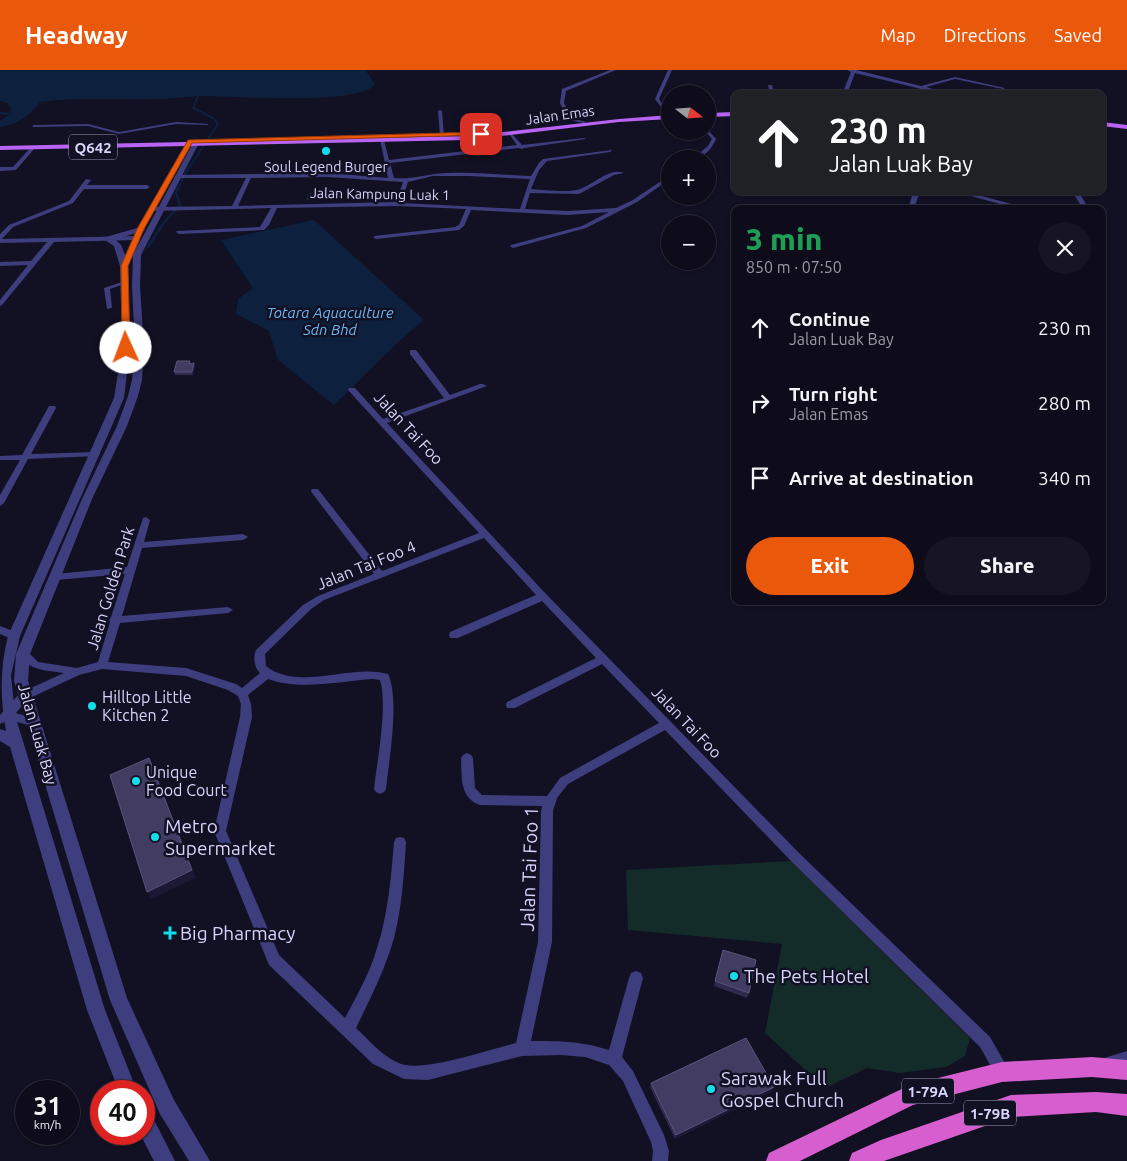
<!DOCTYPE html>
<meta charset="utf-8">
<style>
body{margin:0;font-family:Ubuntu,sans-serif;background:#171523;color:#f1f3f6;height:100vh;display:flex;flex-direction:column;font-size:19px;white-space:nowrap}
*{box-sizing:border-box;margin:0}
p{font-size:16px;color:#9b9ba2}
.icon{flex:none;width:28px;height:28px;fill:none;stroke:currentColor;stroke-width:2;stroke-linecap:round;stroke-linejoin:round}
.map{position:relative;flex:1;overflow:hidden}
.drawer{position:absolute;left:731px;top:135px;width:375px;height:400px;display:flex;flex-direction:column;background:#0e0c1a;border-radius:10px;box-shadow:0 1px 4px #0004,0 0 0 1px #2e2c39}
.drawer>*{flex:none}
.hud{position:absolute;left:731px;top:20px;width:375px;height:105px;border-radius:10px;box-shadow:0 1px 4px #0004,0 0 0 1px #2e2c39;background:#202124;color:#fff;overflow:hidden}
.needle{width:32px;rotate:107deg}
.fabs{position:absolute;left:661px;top:15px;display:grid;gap:10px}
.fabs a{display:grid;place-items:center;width:55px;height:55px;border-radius:50%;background:#0e0c1a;box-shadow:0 1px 4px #0004,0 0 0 1px #2e2c39;font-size:25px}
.speed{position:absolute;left:15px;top:1010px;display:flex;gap:10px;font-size:25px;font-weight:700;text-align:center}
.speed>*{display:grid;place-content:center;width:65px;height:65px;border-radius:50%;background:#0e0c1a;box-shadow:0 1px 4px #0004,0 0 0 1px #2e2c39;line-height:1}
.speed small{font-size:12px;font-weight:400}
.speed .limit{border:8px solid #d22;background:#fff;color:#111}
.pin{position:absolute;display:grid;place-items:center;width:42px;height:42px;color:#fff;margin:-21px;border-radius:10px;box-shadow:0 2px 8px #0006}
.me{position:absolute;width:55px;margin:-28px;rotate:358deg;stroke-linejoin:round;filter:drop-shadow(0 0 4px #0008)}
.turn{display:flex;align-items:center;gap:18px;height:105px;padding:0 15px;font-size:22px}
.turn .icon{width:65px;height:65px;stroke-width:2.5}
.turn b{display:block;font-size:35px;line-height:42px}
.round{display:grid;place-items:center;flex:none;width:52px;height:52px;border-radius:26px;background:#171523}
.summary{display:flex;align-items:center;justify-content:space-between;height:85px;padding:0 15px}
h1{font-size:30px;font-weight:800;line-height:38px;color:#1e9e55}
.button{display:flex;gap:10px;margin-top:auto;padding:10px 15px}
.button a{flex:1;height:58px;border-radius:30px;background:#ea580c;color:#fff;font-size:20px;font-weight:800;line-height:58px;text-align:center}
.button a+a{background:#171523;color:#f1f3f6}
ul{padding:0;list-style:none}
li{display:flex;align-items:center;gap:15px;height:75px;padding:0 15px}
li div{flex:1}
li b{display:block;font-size:19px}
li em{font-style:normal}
header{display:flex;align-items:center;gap:30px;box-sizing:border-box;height:70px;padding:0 25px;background:#ea580c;color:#fff}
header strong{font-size:24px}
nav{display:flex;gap:28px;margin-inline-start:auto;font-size:18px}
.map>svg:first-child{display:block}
.green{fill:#132c2a}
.water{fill:#0d213e}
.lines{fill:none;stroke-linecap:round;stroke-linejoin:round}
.stream-far1{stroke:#0d213e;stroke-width:2}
.stream{stroke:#0d213e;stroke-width:2.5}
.minor{fill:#3e3e7e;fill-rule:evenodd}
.tertiary{fill:#3e3e7e;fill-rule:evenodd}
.primary{fill:#b964f4;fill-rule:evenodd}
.trunk{fill:#d65ece;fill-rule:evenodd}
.wall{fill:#302a4f}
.shaded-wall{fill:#1c1836}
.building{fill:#423c62;stroke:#59547a}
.route{fill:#ea580c;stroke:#983908}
.poi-dot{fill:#11ddeb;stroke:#121023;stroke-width:2}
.labels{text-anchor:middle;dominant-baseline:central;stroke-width:5;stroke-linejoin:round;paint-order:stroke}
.far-street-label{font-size:14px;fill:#d8d4fc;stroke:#121023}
.far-poi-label{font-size:14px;fill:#d8d4fc;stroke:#121023}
.shield{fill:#121023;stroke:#9d99bb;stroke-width:1}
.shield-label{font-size:15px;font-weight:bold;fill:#d8d4fc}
.far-water-label{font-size:15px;font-style:italic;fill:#6ab9f4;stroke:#121023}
.street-label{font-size:16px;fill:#d8d4fc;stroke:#121023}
.poi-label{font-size:16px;fill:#d8d4fc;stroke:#121023;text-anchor:start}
.near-poi-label{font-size:19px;fill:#d8d4fc;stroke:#121023;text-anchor:start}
.near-street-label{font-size:19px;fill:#d8d4fc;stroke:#121023}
</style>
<header>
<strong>Headway</strong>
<nav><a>Map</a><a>Directions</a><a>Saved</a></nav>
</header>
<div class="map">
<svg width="1127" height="1091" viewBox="0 0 1127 1091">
<rect width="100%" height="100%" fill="#121023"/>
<path class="green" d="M309,123h31l-4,7h-30z
M791,791l179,177 -5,18 -19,11 -46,6 -33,-5 -42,20 -60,-55 17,-89 -154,-14 -2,-60z"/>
<path class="water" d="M0,0h370l-4,1 9,13c-12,22 -148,12 -175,12 -17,1 -33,3 -49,3 -38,1 -74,-2 -111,3 -10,14 -22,22 -40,25v-6l10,-7 1,-5 -4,-6 -7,-2z
M314,150l110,100c-33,26 -60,57 -90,85l-56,-45 -9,-29 -33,-17 2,-15 15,-11 -32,-48z"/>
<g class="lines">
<path class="stream-far1" d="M0,43l15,1
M178,119l7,-15 33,-50 -5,-6 -20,-10 5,-12"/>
<path class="stream" d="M148,177l14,-22 18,-20 -4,-12 3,-6"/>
<path class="minor" d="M610,0h6l-50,21 -2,12 8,15 14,4 -2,1 -16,-3 -8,-17 2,-14z
M668,0h4l-13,29 10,15 -2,1 -12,-16z
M847,0h9l65,16 34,-9 50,11 -2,1 -48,-10 -29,8 24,7h-8l-87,-21 -8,21h-10l6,-2 8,-20z
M768,15h4l2,7 56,2h-60z
M440,40l2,1 2,25 -2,1 -2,-1 -2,-25z
M176,52l33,2 -2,1 -31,-1 -57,10 -31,-8 -54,1 -2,-1 2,-1 54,-1 31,8z
M708,60l8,9c-4,10 -13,20 -24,20l16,-13 4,-7 -7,-8h3z
M511,63l11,12 62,-7 2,1 -62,9 -2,1 -3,-1 -129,15 4,15c18,2 36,-5 54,-5 28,-1 55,2 83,3l8,-13 4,-4 69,-9 -2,2 -63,9 -8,9 -8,19c11,1 40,4 49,0 13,-4 30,-22 44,-16l-10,2 -35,19 -49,-1 -5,16 43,2 48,-3 17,-8 37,-25v4l-33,23 -51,26 -73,20 -3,-2 1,-1 71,-19 27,-14 -41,3 -97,-5 -7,16 -5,4 -83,9 -2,-1v-2l81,-9 4,-2 7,-16 -68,-3 -121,2 -8,17 -5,5 -85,4 -3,-2 1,-1 83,-4 11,-19 -119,3 -3,-2 3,-2 80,-1 14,-28h-71l-1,-1 3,-2 150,-2 61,5 -8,-39 4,1 5,20 128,-15 -8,-11zM433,106h35l62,3 -10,30 -119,-6 7,-21zM327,107l76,5 -7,20 -158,4 13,-28z
M31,77l4,1 -19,22 -16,1v-4h13z
M86,109l5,1 -4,5h60l3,2 -3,2h-63l-11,14 -60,24 -11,12 135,-3 3,2 -3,2 -83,2 -52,63 -2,1v-6l28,-35 -28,1v-4l31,-1 16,-19 -47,1v-9l9,-9 60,-24z
M917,121h7l-6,6 -4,12h-6l4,-13z
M952,121h11l67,18h-11z
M1072,121h6l11,18h-6z
M122,212l5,1 -17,6 2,19 -5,1 -3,-21z
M410,280h6l34,45 30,-11h3l4,2 -100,37 159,171 253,259 191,184 17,30 2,5 -2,5 -5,2 -5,-2 -17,-30 -189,-186 -126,-131 -97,54 -11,14 -4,13 -1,131 -21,99c31,0 48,0 78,9l20,-72 2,-5 5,-2 5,2 2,5 -21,79 11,14 31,64 5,16 -1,10h-16l1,-10 -2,-9 -28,-61 -14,-16 -24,-8 -24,-2 -39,1 -94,24 -24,-1 -31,-15 -104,-99 -55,-134 26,-114 1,-13 -3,-8 -10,-6 -42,-14 -84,-7 -23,6 -51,24 -12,14 20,6 2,3 -2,3 -4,1 -23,-6 -9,4v-9l20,-22 44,-20c-20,-3 -34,-2 -46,-19l1,-3h8l11,11 39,6 21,-6 12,-40 -1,-2 2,-3 14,-43 -69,6 -5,-3 5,-3 71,-7 16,-49 3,-1 4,3 -6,22 99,-8 5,3 -5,3 -101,8 -20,68 106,-9 5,3 -5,3 -108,10 -12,39 78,6 50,16 6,4 18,-15c-6,-5 -7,-16 -4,-23l47,-45 15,-9 56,-22 -62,-81 -1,-2 1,-2h6l64,82 97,-38 -131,-143 1,-2h6l28,31 61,-21 -34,-44zM484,468l52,57 -86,37 -1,3 1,3h8l84,-37 54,57 -89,44 -1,3 1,3h8l87,-44 57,59 -99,55 -13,18 -65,-1 -7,-7 -2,-30 -2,-3 -4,-2 -4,2 -2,3c1,18 -2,40 19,47l62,1 -1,5 -3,131 -22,101c-27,7 -86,27 -111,22 -20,-5 -35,-24 -49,-37 14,-29 29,-58 38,-90 8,-31 10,-64 12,-96l-2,-4 -4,-1 -4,1 -2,4c-3,36 -6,72 -17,106 -7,25 -20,47 -32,70l-66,-63 -53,-124 26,-114 -1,-13 -3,-9 20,-16c33,12 71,2 105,0l7,1c8,26 -3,81 -6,109l2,3 4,2 4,-2 2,-3c3,-29 14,-90 2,-115 -37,-11 -90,18 -122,-8l-1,-12 46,-45 13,-9z
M49,336h6l1,2 -25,46 65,-2 4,2 -4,2 -68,3 -24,44 -4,3v-11l20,-35h-20v-4l22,-1z
M0,556l18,7 1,3 -1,3 -4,1 -14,-6z
M1127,981v14l-18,5 -5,-2 -2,-5 2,-5z"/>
<path class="tertiary" d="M197,69l3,2 -59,114 -1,31 4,63 -2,31 -4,16 -11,30 -35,73 -62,155 -2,27 99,317 47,102 36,61h-21l-29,-47 -50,-114 -96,-319 2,-27 66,-155 35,-73 11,-30 4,-16 3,-31 -3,-63 1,-31 61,-114z
M141,157l4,2 -1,2 -29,8 6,6 4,10 8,-17 7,2 -12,26 2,82 -6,50 -104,238 -9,39 4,40 90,295 32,81h-18l-32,-81 -77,-263 -10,-6v-12l6,2c-6,-31 -6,-65 2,-95l106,-238 8,-50 -2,-82 -6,-20 -12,-8z
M144,1041l7,3 24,47h-21l-14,-27h4z"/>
<path class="primary" d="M735,42v4l-27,1v-4z
M670,45v4l-51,3 -152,18 -467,10v-4l467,-10 152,-17z
M1102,52l25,3v4l-25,-3z"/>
<path class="trunk" d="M1092,987l35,3v20l-35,-3 -90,5 -89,23 -113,56h-34l3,-8 141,-68 92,-23z
M1096,1022l31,2v22l-31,-4 -85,5 -127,44h-35l3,-8 29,-13 130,-45z"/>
</g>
<path class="wall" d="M190,294l5,2 -2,9h-18l-1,-3z
M723,880l26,43 -2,5 -33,-12z
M651,1013l123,4 -2,4 -97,48 -25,-52z"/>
<path class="shaded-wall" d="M194,293l1,3 -2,9 -1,-3z
M149,688l4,8 43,112 -45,21 -4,-7z
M774,1017l-2,4 -97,48 1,-4z"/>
<path class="building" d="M177,291h13l-1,3 5,-1 -2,9h-18z
M149,688l43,112 -45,22 -37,-117z
M723,880l33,10 -7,33 -34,-12z
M746,968l28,49 -98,48 -25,-52z"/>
<path class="route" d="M481,62l2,3 -291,8 -48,86 -16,37 2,82 -4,3 -4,-3 -1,-82 16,-37 51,-89z"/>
<g class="poi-dot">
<circle cx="326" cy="81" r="5"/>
<circle cx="92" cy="636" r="5"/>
<circle cx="136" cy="711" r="5"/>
<circle cx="155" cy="767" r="5"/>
<path d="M167.5 855.5h5v5h5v5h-5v5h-5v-5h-5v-5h5z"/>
<circle cx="734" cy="906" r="5"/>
<circle cx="711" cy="1019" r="5"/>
</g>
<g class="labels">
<g class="far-street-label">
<text transform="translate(560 45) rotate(-8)">Jalan Emas</text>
<text transform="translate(380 124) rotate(1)">Jalan Kampung Luak 1</text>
</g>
<g class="far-poi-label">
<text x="326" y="97">Soul Legend Burger</text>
</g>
<g class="shield">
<rect x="69" y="64.5" width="48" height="25" rx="4"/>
<rect x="902" y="1008.5" width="52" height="25" rx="4"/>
<rect x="964" y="1030.5" width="52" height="25" rx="4"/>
</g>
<g class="shield-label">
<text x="93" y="77">Q642</text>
<text x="928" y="1021">1-79A</text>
<text x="990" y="1043">1-79B</text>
</g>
<g class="far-water-label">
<text x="330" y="242">Totara Aquaculture<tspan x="330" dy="17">Sdn Bhd</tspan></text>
</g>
<g class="street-label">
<text transform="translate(409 358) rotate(47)">Jalan Tai Foo</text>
<text transform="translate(366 495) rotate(-22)">Jalan Tai Foo 4</text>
<text transform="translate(110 518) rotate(-73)">Jalan Golden Park</text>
<text transform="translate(687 652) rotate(46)">Jalan Tai Foo</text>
<text transform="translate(38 664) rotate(74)">Jalan Luak Bay</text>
</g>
<g class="poi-label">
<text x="102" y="627">Hilltop Little<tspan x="102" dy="18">Kitchen 2</tspan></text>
<text x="146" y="702">Unique<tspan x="146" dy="18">Food Court</tspan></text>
</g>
<g class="near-poi-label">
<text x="165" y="756">Metro<tspan x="165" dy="22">Supermarket</tspan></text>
<text x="180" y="863">Big Pharmacy</text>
<text x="744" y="906">The Pets Hotel</text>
<text x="721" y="1008">Sarawak Full<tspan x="721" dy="22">Gospel Church</tspan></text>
</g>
<g class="near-street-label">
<text transform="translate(529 799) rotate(-88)">Jalan Tai Foo 1</text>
</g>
</g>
</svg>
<div class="fabs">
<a><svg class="needle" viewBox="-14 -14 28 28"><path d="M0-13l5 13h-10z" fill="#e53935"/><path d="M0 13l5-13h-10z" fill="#9b9ba2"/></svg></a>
<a>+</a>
<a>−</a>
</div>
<div class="speed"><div>31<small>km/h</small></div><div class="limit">40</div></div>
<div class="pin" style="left:481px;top:64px;background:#d93025"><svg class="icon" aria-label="arrive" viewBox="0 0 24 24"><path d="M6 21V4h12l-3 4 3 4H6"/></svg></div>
<svg class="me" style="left:126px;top:278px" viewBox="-20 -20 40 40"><circle r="19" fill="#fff"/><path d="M0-13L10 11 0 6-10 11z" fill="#ea580c"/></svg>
<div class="hud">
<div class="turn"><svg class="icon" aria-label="ahead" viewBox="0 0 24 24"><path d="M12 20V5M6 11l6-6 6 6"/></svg><div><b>230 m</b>Jalan Luak Bay</div></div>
</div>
<section class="drawer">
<div class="summary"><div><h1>3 min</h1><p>850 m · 07:50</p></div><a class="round"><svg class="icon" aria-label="close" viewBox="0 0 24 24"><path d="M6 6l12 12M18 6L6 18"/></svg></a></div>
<ul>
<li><svg class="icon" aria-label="ahead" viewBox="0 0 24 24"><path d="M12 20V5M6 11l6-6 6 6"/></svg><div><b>Continue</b><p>Jalan Luak Bay</p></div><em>230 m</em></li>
<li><svg class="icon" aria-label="right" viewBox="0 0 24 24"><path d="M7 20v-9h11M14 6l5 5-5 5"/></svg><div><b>Turn right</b><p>Jalan Emas</p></div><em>280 m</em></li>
<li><svg class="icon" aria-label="arrive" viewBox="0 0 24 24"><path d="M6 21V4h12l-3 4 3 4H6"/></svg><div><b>Arrive at destination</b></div><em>340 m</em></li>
</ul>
<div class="button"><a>Exit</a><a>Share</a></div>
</section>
</div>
